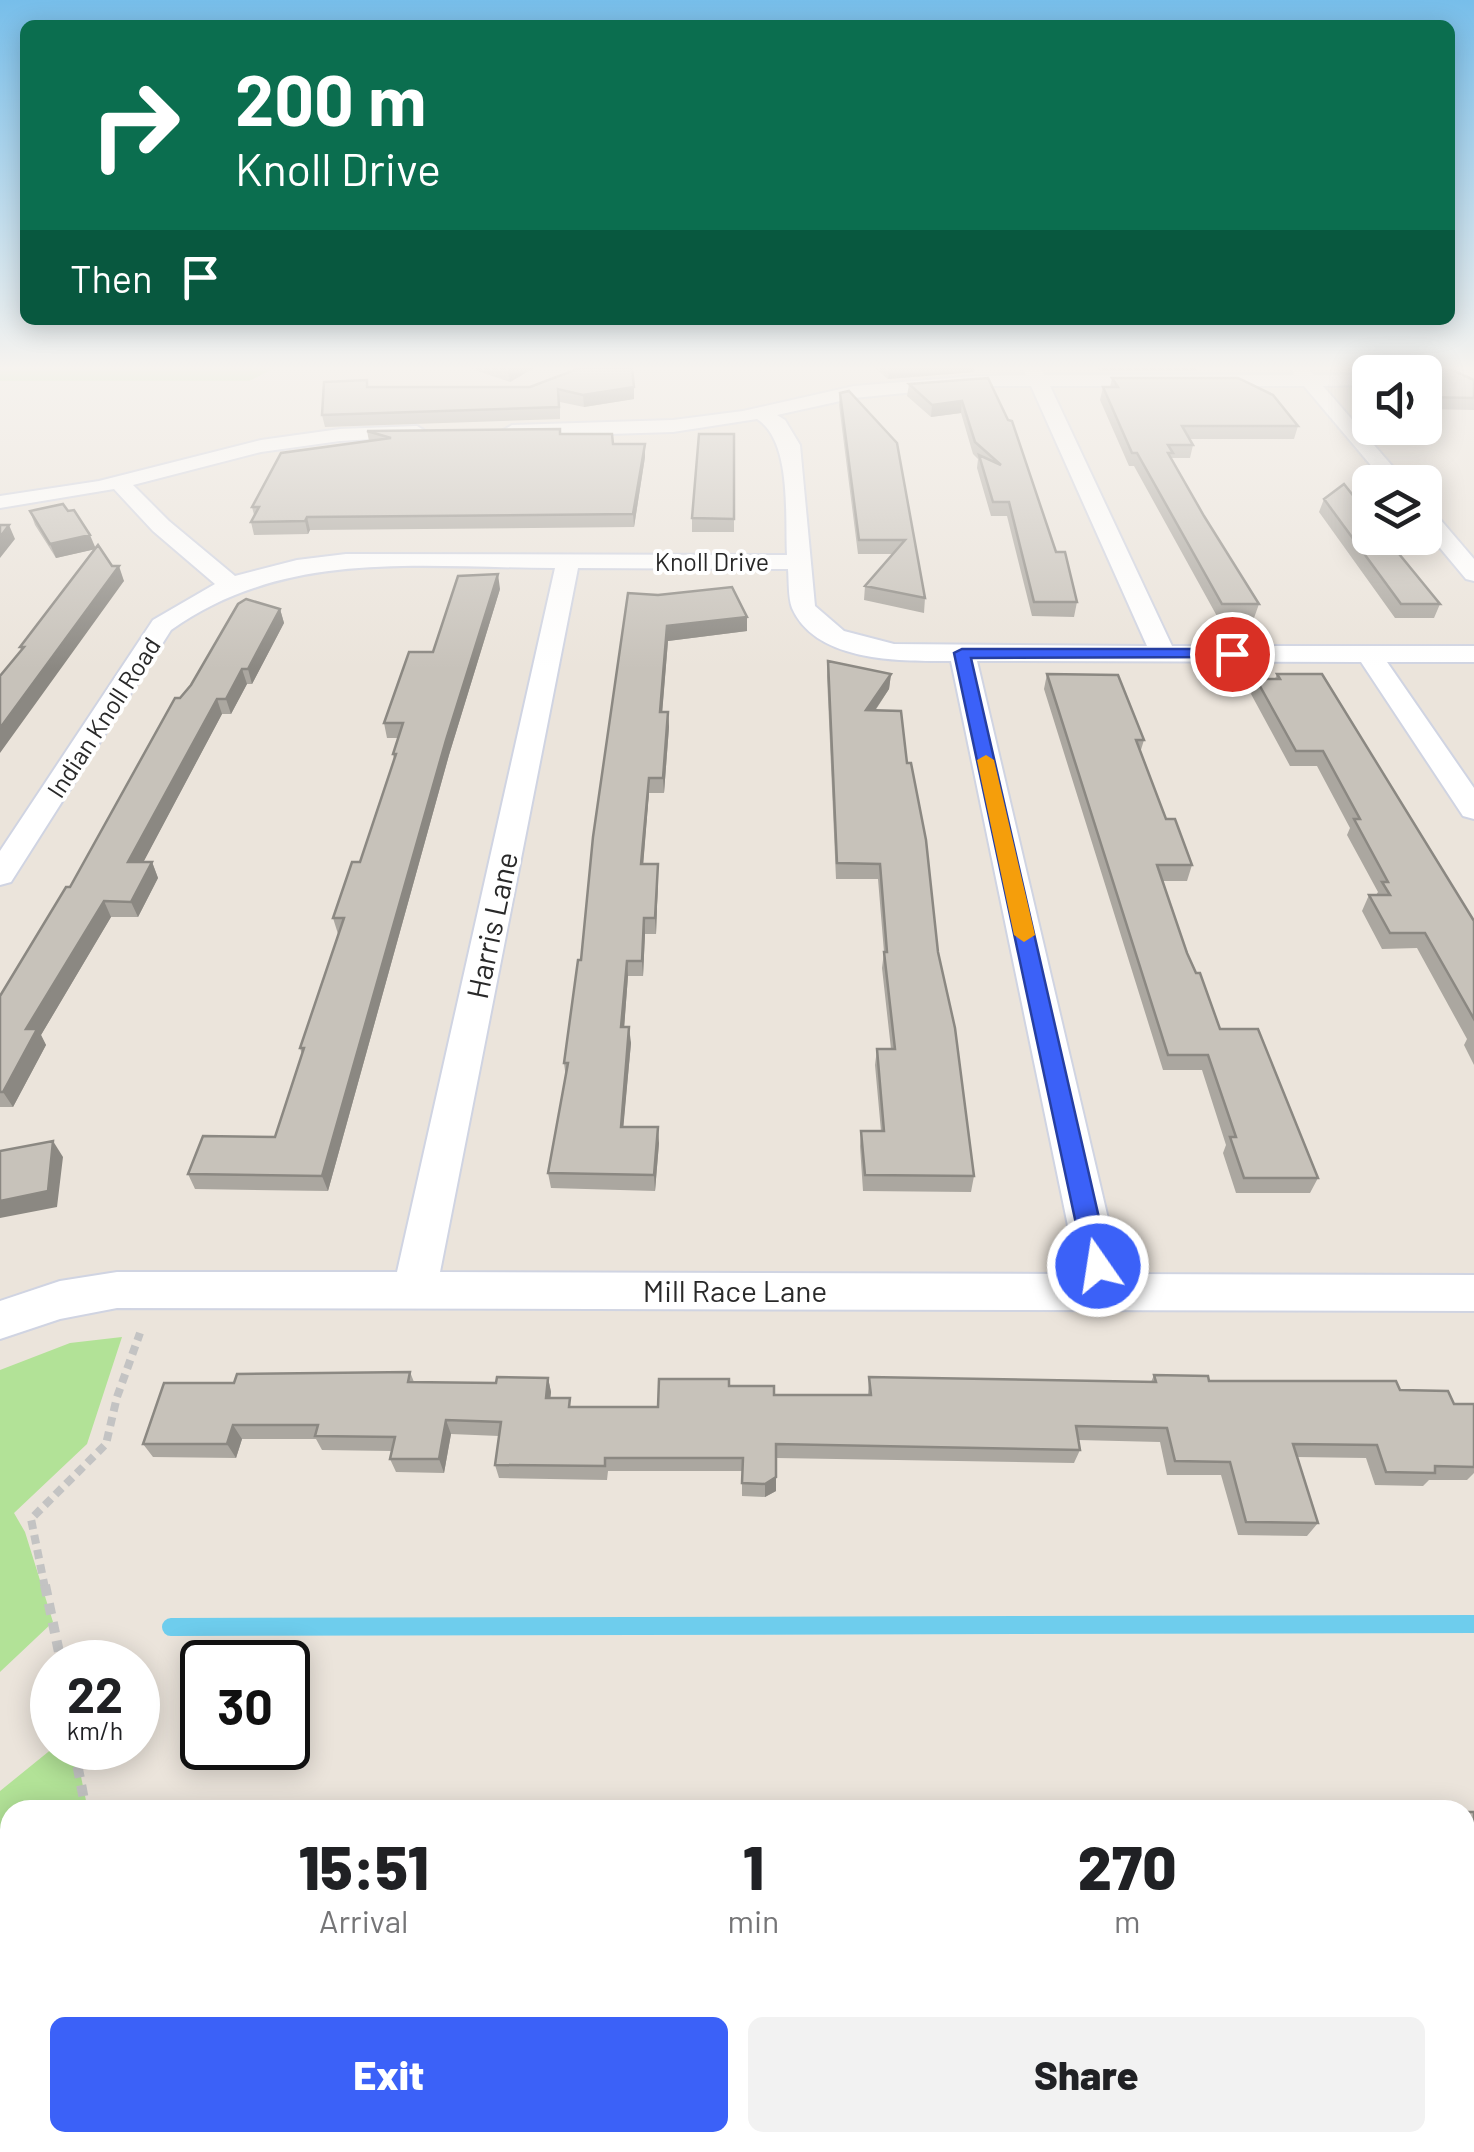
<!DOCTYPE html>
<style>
body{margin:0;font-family:Barlow,sans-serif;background:#f2f2f2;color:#202124;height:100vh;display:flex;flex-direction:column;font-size:38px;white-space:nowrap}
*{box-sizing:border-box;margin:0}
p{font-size:32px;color:#757577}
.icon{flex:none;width:55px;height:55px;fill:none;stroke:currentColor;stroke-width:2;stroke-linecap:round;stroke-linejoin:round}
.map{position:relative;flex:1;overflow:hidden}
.drawer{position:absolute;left:0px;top:1800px;width:1475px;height:352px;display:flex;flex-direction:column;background:#fff;border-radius:30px 30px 0 0;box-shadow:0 5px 25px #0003}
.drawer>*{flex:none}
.banner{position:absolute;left:20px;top:20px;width:1435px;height:305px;border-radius:15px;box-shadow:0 5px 25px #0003;background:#0b6e4f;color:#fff;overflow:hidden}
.fabs{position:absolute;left:1352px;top:355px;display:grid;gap:20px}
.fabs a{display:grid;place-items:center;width:90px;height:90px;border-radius:15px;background:#fff;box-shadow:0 5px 25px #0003;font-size:50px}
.speed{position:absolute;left:30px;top:1640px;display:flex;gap:20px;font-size:50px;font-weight:700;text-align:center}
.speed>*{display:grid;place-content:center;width:130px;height:130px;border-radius:50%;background:#fff;box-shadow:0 5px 25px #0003;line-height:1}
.speed small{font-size:25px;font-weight:400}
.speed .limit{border:5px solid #111;border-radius:15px;background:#fff;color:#111}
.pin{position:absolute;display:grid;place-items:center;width:85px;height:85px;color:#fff;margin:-42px;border:5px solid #fff;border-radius:50%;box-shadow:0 2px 10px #0007}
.me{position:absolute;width:110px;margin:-55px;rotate:347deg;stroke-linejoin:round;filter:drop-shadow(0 0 8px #0008)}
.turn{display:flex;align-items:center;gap:35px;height:210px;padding:0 50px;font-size:45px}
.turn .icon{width:130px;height:130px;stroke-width:2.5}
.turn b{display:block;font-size:70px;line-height:85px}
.then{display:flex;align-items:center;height:95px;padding:0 50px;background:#0003;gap:20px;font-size:38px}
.eta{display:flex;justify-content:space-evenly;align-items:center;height:170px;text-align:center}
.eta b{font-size:60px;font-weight:800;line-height:70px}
.primary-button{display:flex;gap:20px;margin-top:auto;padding:20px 50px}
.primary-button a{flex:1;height:115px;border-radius:15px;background:#3b61f8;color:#fff;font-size:40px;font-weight:800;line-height:115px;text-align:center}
.primary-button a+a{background:#f2f2f2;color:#202124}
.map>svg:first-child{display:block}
.green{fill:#b2e297}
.pitch{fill:#c6e993}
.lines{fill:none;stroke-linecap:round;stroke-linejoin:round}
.stream{stroke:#6ecded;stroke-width:18}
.minor-casing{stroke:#d0d4e2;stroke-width:4}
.path-far1{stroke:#c3c3c3;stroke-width:8;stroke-dasharray:9 6;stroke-linecap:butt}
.path{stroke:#c3c3c3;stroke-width:10;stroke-dasharray:11 8;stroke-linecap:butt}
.minor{fill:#fff;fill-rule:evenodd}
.wall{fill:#aba7a0}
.shaded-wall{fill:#8b8882}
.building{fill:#c7c2ba;stroke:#8b8882;stroke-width:2.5}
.route{fill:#3b61f8;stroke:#263fa1;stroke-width:2.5}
.slow{fill:#f59e0b}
.labels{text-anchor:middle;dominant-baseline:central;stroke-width:8;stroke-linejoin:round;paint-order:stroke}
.far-street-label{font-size:25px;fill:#292929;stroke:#fff}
.street-label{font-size:30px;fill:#292929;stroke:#fff}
</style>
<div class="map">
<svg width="1474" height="2152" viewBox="0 0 1474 2152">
<rect width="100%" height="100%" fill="#ebe4db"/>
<path class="green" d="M0,368h275l-26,13h-249z
M122,1337l-35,107 -73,69 11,19 28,90 -53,50v-302l70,-27z
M53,1748h22l13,62h-78v89l-10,-12v-96z
M10,2140v2l109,1 -25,9h-94z"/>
<path class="pitch" d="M0,1995l10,13v94l-10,11z"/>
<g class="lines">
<path class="stream" d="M171,1627l1303,-3"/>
<defs>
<path id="minor" d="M1023,368h18l3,7h250l-2,-7h16l6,7h56v10l-47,1 83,96h-21l-81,-96h-254l122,260h302v16h-87l87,126v31l-11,-3 -102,-154 -384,-1 144,613 353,1v36l-1357,-3 -57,11 -60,20v-38l60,-20 57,-9h280l158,-704c-134,0 -269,-20 -384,62l-160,252 -11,3v-34l153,-231 62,-36 -62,-53 -39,-42 -114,19v-12l99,-15 162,-41 79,-11 77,-3 10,6 -3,4 -84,5 -79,11 -128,33 36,36 66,55 62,-16 49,-6 441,1c-2,-39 5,-114 -30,-136l-84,13 -161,5 -10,-6 10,-6 161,-5 70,-9 111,-25 121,-10 51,-1zM975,386h56l116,260 -253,-2 -50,-13 -29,-25 -15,-161 -15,-25 -8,-5 77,-17zM578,568l210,1c1,12 0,28 4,39 24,55 110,53 159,53l127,613 -638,-2z
M1436,368h32l-43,13v-9h-7z
M1425,509l8,2 41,48v22l-8,-2 -41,-49z"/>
</defs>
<use href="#minor" class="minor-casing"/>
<path class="path-far1" d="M45,1588l-14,-69 75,-75 11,-47 23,-64"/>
<path class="path" d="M45,1585l16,77
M74,1748l12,62"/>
<use href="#minor" class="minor"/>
</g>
<path class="wall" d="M469,368h65l-24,14z
M580,368l54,31 -50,8 -24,-5v17l-235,8 -3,-12 45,-35 1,7h162z
M875,368h99v4l-86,7z
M1098,368h99l-1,3h-96z
M1347,368h79l1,4 47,8v30l-49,-1v-37l-76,-1z
M1370,376v21l-7,-8 4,-12z
M988,378l68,174 21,50 -3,15 -42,-1 -25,-100h-16l-14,-48 1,-9 -5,-5 -12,-41 -30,4 -24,-21 2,-12z
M1112,378l186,48 -4,13h-104l3,6 -3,13h-18l-1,2 33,56 55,88 -5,14h-36l-84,-152h-5l-29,-66 3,-13h7z
M849,391l76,207 -1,15 -60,-13 1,-14 28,-32h-35l-19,-149 1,-12z
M367,431l193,3 53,10 32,13 -11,70 -324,3 -2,4 -54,1 -3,-13 3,-7 -2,-8 117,-66z
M734,434v98h-42v-14z
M1324,499l116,105 -6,14h-39l-76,-106z
M30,511l65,37 29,33 -103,69 -1,-3 75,-98 -39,9 -21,-33z
M500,589l-51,166 -121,436 -133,-2 -7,-15 87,-37 27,-83 -2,-6 38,-114 -5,-16 27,-56 34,-103 -1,-5 5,-16h-11l-3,-15 49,-71z
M628,593l119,24v14l-79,10 -6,71h6l1,15 -5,66h-15l-6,71 15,15 -2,55h-11l-2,42h-15l-4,51 7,16 -8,84 36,16 -4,48 -104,-3 -3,-15 18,-95 -2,-15 17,-103z
M280,609l4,14 -32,61h-5l-16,30h-9l-79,148h9l6,16 -20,39h-27l-70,118 5,10 -33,62h-13v-111l70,-109 110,-189z
M828,661l63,13 -2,15 -14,22 32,52 67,413 -3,16 -108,-1 -3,-45 1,-15h20l-6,-66 2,-16h14l-9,-81 2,-16 -6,-73h-42l-9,-203z
M1047,674l97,66 -4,13 26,66 26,46 -5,16h-24l24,72 33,76 98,149 -8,15h-74l-13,-40 3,-8 -24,-75h-39l-119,-381z
M1277,674l197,247v144l-10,-20 3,-6 -50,-91 -35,1 -20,-38 7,-16h7l2,-3 -31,-57 3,-7 -33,-62h-27l-39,-72 5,-15h19z
M410,1372l4,10 82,1 52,-5 3,14 -1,6 22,9h86l71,-21 45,9h94l1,-18 282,5 3,-7 55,6 191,9 54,14h20v69l-7,7h-38l-6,6 -48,-1 -9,-27 -69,-1 21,66 -11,13 -69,-1 -17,-60h-54l-7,-33 -82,-2 2,10 -6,13 -298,-5v33l-11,6 -23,-1v-25h-134l-1,9 -108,-2 -4,-13 4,-29 -48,-2 -7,39 -48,-1 -6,-13 2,-8 -70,-1 -6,-11h-74l-6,19 -83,-1 -10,-13 91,-61z
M1465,1812h9v122l-9,-29z"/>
<path class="shaded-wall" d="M511,368h23l-24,14 -2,-12z
M889,368h85v4l-86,7z
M634,387v12l-50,8 -1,-12z
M962,401l-1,12 -30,4 1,-12z
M645,444v13l-11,70 -1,-13z
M307,517l3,13 -2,4 -3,-13z
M9,525l6,14 -15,19v-21z
M90,535l6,14 -40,9 -6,-14z
M119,566l5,15 -124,172v-25z
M498,574l2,15 -51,166 -121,436 -6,-15 124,-436z
M280,609l4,14 -32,61 -4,-15z
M747,617v14l-79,10 -7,86 -1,-15 7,-86z
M242,669l5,15 -16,30 -5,-15z
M891,674l-2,15 -24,36 1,-15z
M217,699l5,15 -87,164 -7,-16z
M668,712l1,15 -5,66 -1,-15z
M649,778v15l-7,86 -1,-15z
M152,862l6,16 -20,39 -7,-15z
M658,864v15l-2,55 -1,-16z
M104,901l7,16 -70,118 5,10 -33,62 -10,-15 23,-63z
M644,918l1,16 -2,42 -1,-15z
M627,961l1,15 -5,67 -2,-16z
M629,1027l2,16 -9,99 -1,-15z
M658,1127l1,16 -4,48 -1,-16z
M53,1141l10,16 -6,50 -57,11v-17z
M548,1378l3,14 -2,20 -3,-14z
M446,1420l5,14 -7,39 -5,-14z
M233,1425l9,14 -6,19 -9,-14z
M776,1477v14l-11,6v-13z"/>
<path class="building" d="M580,368h52l2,19 -51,8 -25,-6 1,18 -237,8 2,-33 43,-2v7h163z
M1377,368h49l1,4 21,-4 26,12v18l-49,-1v-25h-48z
M988,378l20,42 4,1 44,131h9l12,50h-43l-25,-100h-16l-14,-47 22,10 -26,-23 -13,-41 -30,4 -23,-21z
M1112,378h126l35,17 25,31h-116l11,19h-25l5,8h-5l36,63 55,88h-37l-85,-151h-5l-29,-66h15z
M849,391l48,52 28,155 -60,-12 40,-46h-46l-19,-147z
M560,429v5h52l1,10h32l-12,70 -326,3 -2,4 -54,1 8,-15h-7l29,-54 110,-15 -24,-7z
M699,434h35v85l-42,-1z
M1344,484l26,33v21h16l54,66h-39l-77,-105z
M63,504l5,7 6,-1 16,25 -40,9 -20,-33z
M0,525h9l-9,12z
M98,545l14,21h7l-119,162v-52l24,-29h-4z
M498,574l-52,166 -124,436 -134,-2 15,-38 72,1 29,-89h-4l44,-130h-11l19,-56h8l36,-108h-3l10,-31h-19l25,-71h24l25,-76z
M732,587l15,30 -80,9 -7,86h8l-5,66h-14l-8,86h17l-3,54h-11l-2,43h-15l-6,66h8l-8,100h37l-4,48 -106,-2 20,-110h-4l14,-103h3l12,-123 35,-244 30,2z
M246,599l34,10 -32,60h-6l-16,30h-9l-89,163h24l-21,40 -27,-1 -78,128h11l-34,63h-3v-96l66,-109h4l105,-189h5l11,-13 47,-81z
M828,661l63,13 -25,36 35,1 6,52h4l15,77 12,112 17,76 19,148 -109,-1 -4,-44h23l-7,-82h18l-11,-97h3l-7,-88 -43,-1z
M1047,674l71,1 26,65h-8l30,79h9l17,46h-35l30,88 9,20h4l20,56h38l60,149h-74l-14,-41h6l-28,-82h-40z
M1277,674h45l152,247v98l-49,-86h-35l-21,-38h21l-8,-13h6l-34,-63h6l-37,-68h-27l-40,-72h24z
M53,1141l-5,50 -48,10v-50z
M410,1372l-2,10 88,1 1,-6 51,1 -2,20h24l-1,9h89l1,-28h70v7h45v9h97l-2,-18 287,5 -2,-7 54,1 1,5h187l4,9 48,1 6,13h20v63l-39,-1v7l-49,-1 -9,-27 -84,-1 25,79 -72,-1 -16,-60 -55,-1 -8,-33 -91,-2 4,24 -304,-6v33l-11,7 -23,-1 1,-25h-138v8l-110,-1 6,-43 -55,-2 -7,39h-49l5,-22 -80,-1 3,-11h-85l-6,19h-84l21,-61h70l3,-9z
M1346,1806l51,1 1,3h-51z
M1465,1812h9v65l-9,-28z"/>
<linearGradient id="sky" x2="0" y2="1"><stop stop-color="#77beea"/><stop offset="0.55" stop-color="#f6f3ef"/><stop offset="1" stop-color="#f6f3ef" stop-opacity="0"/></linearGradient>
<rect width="1474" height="669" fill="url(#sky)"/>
<path class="route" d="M1232,649l7,5 -2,3 -266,1 139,608 -3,8 -9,3 -10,-3 -3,-8 -131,-613 8,-4z"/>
<path class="slow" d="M986,755l8,5 41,175 -11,7 -10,-7 -37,-175z"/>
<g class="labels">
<g class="far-street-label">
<text x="712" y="561">Knoll Drive</text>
<text transform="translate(103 717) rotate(-57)">Indian Knoll Road</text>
</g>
<g class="street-label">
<text transform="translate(491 925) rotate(-78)">Harris Lane</text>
<text x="735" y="1290">Mill Race Lane</text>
</g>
</g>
</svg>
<div class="fabs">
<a><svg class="icon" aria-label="sound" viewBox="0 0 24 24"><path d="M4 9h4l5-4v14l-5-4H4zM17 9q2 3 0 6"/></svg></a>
<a><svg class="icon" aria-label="layers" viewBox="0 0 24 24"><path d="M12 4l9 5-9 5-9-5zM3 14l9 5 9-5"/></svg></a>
</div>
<div class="speed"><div>22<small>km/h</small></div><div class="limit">30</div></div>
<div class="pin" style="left:1232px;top:654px;background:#d93025"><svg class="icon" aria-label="arrive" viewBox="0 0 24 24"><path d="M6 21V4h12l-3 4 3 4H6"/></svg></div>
<svg class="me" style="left:1098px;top:1266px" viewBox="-20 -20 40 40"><circle r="17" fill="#3b61f8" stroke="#fff" stroke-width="3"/><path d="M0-11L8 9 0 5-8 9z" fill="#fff"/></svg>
<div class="banner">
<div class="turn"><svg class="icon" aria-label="right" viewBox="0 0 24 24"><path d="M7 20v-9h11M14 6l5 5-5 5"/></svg><div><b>200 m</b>Knoll Drive</div></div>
<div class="then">Then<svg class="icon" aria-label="arrive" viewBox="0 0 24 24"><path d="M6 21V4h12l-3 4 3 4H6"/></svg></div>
</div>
<section class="drawer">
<div class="eta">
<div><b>15:51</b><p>Arrival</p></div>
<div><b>1</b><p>min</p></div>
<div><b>270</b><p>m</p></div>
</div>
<div class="primary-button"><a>Exit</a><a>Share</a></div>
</section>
</div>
